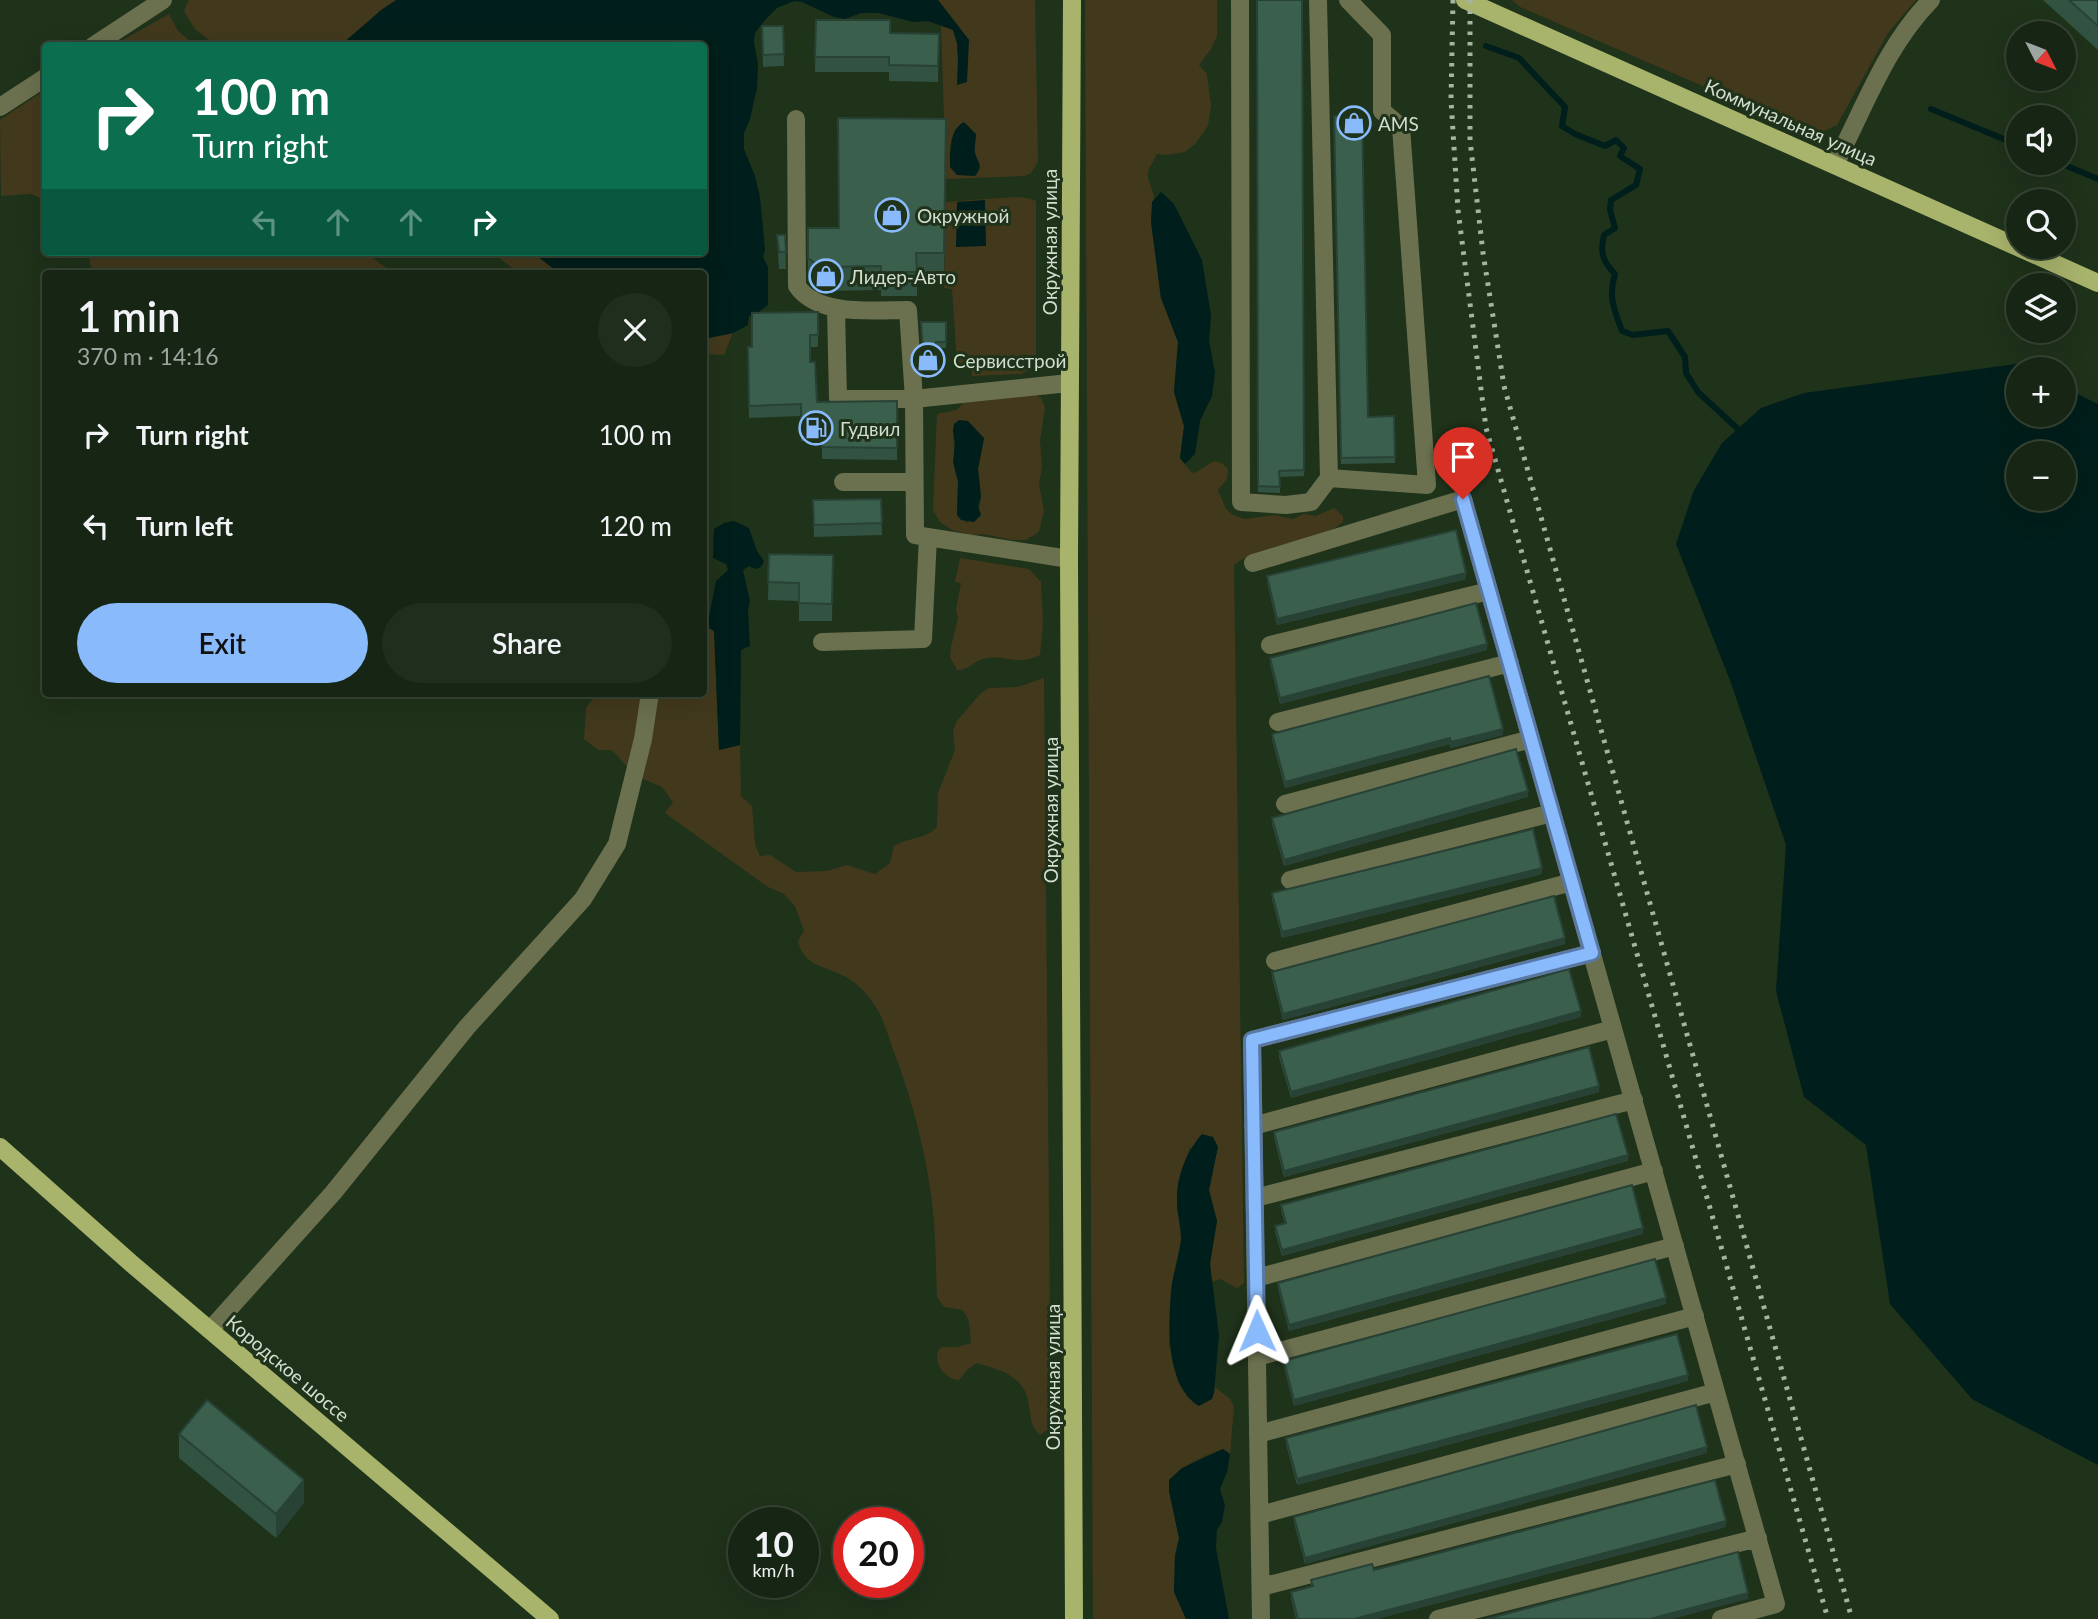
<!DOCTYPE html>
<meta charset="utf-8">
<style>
body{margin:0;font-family:Lato,sans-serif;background:#202e1d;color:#f1f3f6;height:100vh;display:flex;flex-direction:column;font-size:26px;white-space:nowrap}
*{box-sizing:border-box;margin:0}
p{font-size:23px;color:#9ea5a0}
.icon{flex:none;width:38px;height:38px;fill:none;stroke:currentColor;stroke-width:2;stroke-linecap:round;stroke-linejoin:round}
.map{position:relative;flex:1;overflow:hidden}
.sheet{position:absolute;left:42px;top:270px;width:665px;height:427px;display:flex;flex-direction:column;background:#172614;border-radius:7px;box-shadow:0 7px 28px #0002,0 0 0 2px #364334}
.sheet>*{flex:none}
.hud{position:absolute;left:42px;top:42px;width:665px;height:214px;border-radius:7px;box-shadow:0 7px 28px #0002,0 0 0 2px #364334;background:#0b6e4f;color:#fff;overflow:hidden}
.needle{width:46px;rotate:132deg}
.tools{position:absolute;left:2006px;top:21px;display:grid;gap:14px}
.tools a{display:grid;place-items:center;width:70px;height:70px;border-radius:50%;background:#172614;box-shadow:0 7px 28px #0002,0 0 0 2px #364334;font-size:35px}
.speed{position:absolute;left:728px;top:1507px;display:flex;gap:14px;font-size:35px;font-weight:700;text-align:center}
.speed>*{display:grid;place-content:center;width:91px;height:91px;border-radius:50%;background:#172614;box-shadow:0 7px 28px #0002,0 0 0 2px #364334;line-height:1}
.speed small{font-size:18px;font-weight:400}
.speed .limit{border:10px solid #d22;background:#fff;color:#111}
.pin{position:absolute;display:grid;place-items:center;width:60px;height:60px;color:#fff;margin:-72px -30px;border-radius:50% 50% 50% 0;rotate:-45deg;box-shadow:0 0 7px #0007}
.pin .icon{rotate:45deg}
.me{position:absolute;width:77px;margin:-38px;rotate:359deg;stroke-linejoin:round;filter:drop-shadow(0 0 5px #0008)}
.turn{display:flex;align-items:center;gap:24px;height:147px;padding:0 35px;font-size:32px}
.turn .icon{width:91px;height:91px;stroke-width:2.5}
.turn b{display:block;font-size:49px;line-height:60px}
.lanes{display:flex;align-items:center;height:66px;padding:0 35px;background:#0003;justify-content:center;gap:35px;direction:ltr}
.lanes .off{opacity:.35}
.round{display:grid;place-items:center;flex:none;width:74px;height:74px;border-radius:37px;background:#202e1d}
.headline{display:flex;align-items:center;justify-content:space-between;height:119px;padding:0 35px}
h1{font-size:42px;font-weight:600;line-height:52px}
.action{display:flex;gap:14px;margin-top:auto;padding:14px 35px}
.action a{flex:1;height:80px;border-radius:42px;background:#89bafc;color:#111;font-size:28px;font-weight:600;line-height:80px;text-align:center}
.action a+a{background:#202e1d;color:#f1f3f6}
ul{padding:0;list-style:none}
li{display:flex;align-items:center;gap:21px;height:91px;padding:0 35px}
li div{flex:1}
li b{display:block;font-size:26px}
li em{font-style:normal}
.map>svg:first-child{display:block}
.green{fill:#42391d;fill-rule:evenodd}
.water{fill:#001e1b;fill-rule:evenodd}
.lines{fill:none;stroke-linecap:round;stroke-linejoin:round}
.stream{stroke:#001e1b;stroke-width:6}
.minor{stroke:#6b704f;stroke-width:18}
.major{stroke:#a8b36c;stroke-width:18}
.rail{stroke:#a6b4a3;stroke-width:5;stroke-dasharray:3.5 7;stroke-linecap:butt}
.wall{fill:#325242}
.shaded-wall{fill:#294236}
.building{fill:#3a5f4d;stroke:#294236;stroke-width:2}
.route-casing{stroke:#5979a4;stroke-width:18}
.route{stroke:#89bafc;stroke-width:12}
.labels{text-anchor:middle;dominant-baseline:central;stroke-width:6;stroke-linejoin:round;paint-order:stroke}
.street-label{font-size:19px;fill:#d2decf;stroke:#1f321a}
.poi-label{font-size:19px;fill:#d2decf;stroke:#1f321a;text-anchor:start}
</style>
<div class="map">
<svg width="2098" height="1619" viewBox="0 0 2098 1619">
<rect width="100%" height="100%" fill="#1f321a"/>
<path class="green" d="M189,0h207l-56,45h-124l-21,-16 -11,-18z
M938,0h97l3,162 -7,11 -6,3 -79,3 -5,-154 12,5 4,13 1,18 -1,24 12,-45z
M1085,0h132v36l-6,13 -12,16 8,9 4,31 -3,21 -13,18 -10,8 -20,3 -8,-1 -9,17v7l6,18 -3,26 10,76 17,44 -4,50 10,34 -4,32 11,14 4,1 19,-12 8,2 6,6 -1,10 -9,11 8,19 7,6 12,4 30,-4 18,4 11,-5 12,2 18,-8 9,8v6c-30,25 -78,18 -109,43l10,718 -7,5 -17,-9 -9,3 -1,-24 7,-37 -8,-31 4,-19 -23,-24 -12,36 -1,21 4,36 -10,50 -2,54 9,38 11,17 25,-6 1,-6 15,12 4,8 -4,47 -7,-5c-20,7 -40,16 -54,31v11l10,47 -4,18 -1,36 12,27h-93z
M1512,0h404l-28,33 -51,92 -13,6 -13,2 -291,-126z
M169,14l9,17 17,14h-81z
M45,90v110l-14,-6 -30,2 -1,-76z
M1014,197l13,1 9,3v154c-3,9 -6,15 -15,19l-49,2 -1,-13h-14l-5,-74 -8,-1 2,-86z
M89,252h276l28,21h-298l-5,-9z
M491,252h41l27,21h-40z
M733,333l-9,22 -20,-1v-15z
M1037,395l4,3 4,9 -5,33 2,27 -3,18 5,25 -5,22 -13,8h-14l-28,-6 -12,1 -20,-5 -12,-8 -7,-12 4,-96 20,-4 6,-7zM953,427l31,11 -6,31 3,28 -2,12 -12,14 -10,-8 1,-34 -3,-9z
M960,558l69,11 12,13 2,41 -3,32c-24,12 -36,-2 -57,4 -10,3 -14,11 -26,11l-7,-13 1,-10 7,-29 -2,-9 5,-26 -6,-1z
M704,601h6l-3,25 7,5 5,119 21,-5 1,51 11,10 3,38 5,12 10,-1 26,17 31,-1 20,-6 28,9 15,-11 4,-17c16,-9 32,-7 43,-19l1,-34 17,-43 -2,-19 3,-9 25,-29 8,-5 29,-1 26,-9 7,749 -11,8c-10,-9 -9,-17 -11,-30 -4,-29 -28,-35 -52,-42l-10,7 -8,10c-15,0 -29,-21 -18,-33h16l14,-4 -2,-22 -6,-11 -19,-3 -7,-10c-1,-25 -1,-50 -3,-74 -4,-57 -20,-118 -40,-171 -5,-13 -9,-28 -15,-40 -9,-15 -21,-30 -37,-37 -19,-9 -39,-10 -44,-34l6,-10 -9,-25 -11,-12 -16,-7 -103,-74 8,-11 -11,-15 -28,-12 -19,-22 -5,-3h-12l-14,-11 2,-31 11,-15h107z"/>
<path class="water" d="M396,0h542l31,40 -2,42 -10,3 1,-24 -1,-18 -4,-13 -25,-9 -15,1 -34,-9h-18l-16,6 -11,-2 -32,-15 -8,-1 -17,7 -12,12 -10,13 -1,9 4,23 -1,23 -7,31 -6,14v16l11,27 5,21 5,53 -2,7 5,10v38l-9,7 -10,4 -1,9 -15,8 -29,6v-66h-145l-27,-21h172v-206h-364l41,-36z
M964,122l12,12c0,6 -2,14 -1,19 3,10 9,13 0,23l-18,-1 -7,-8c0,-14 -1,-38 14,-45z
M1161,192l13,12 28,56 9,55 -2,26 6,31 -3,24 -12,25 -5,33 -10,10 -5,-6 4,-32 -10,-34 4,-50 -17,-44 -10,-76 1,-20z
M985,200l1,46 -30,1 1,-45z
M2016,364l11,5h-9v46h45v-28l35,17v1061l-126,-66 -82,-95 -24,-159 -62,-48 -28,-106 10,-146 -55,-162 -55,-139 18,-54 28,-47 39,-35 43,-15zM2018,453h45v46h-45z
M959,420l9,1 16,17 -6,31 3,28 -3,9 3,9 -7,7 -13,-2 -4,-5 1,-34 -5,-19 2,-18 -2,-13 1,-7z
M734,521l15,7 8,23 7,10 -3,6 -6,2 -6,-3 -6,4 7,31 -2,9 2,36 -9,4 -1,95 -21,5 -5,-119 -7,-4 9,-46 12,-11 -2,-6 -13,-6 1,-29 10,-6z
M1202,1134l11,3 5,10 -9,43 8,31 -7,43 9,71 -5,58 -2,6 -13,7c-33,-20 -31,-79 -28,-113 1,-18 8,-35 10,-53 1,-13 -4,-25 -4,-37 -1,-25 9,-51 25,-69z
M1223,1449l7,5 -3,18 -7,17 5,16 -3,17 -5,8 -1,18 13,71h-43l-12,-27 1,-36 4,-18 -10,-47v-11l13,-12z"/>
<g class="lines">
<path class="stream" d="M1486,46l33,12 46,49 -3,19 13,8 30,12 11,-6 8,8 -4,8 20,13 -4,16 -25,15 -1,10 5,18 -11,7c-4,17 -2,26 11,39 -7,22 -1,36 7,57l11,4 35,-4 17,26 1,16 12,19 40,37
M1931,109l87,36
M2060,163l38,16"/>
<path class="minor" d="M1240,0l1,502 45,3 25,-3 18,-24 98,7 -26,-358 -19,-16v-76l-34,-35
M1318,0l11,478
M93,46l70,-46
M0,107l46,-30
M796,119l1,167c21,31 78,24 111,24l6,89 1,136 154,24
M1835,164c30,-57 50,-117 96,-164
M836,309l2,90h76l155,-16
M843,482h71
M1253,563l210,-64 313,1105 -55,15
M822,642l101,-3 5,-102
M1270,645l219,-54
M1278,722l232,-59
M1285,804l246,-65
M1290,880l262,-67
M1275,961l297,-79
M1253,1126l360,-97
M1255,1198l379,-98
M1256,1278l398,-107
M210,1330l123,-137 134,-166 116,-128 34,-55 26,-105 7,-46
M1257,1357l418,-111
M1258,1434l437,-118
M1260,1515l456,-123
M1261,1587l476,-123
M1261,1619l-9,-579 340,-87
M1438,1619l320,-81"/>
<path class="major" d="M1072,0l-3,559 5,1060
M1465,0l633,283
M0,1147l132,117 418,355"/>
<path class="rail" d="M1453,0l-2,100 7,110 28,218 342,1191
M1470,0v140l13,113 21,133 348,1233"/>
</g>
<path class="wall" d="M1257,0h45l2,476 -24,1v16l-22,-1z
M2043,0h55v50z
M816,20l74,13 49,1 -1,48 -49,-1v-9h-74z
M762,26h21l1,40 -21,1z
M1334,116l34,301 26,-1 1,47 -54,1z
M946,119l-2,157 -27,1v19h-36v-6l-61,1 -12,-10v-53h31z
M777,235h8l1,34h-7z
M818,312v35h-8v15l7,40 80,-1v59l-75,-1v-19l-21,1v-25l-52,2 -1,-71h4z
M946,322v26h-10v23h-12l-3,-43z
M881,499l1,36 -68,2 -1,-37z
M769,554l64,1 -1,66h-33v-20l-31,-1z
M1267,576l199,3 -189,46 -10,-43z
M1487,650l-207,54 -10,-40v-6z
M1272,734l231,1 -52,13 -1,-4 -165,44 -13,-48z
M1528,797l-244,69 -12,-42v-6z
M1542,874l-260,64 -10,-39v-6z
M1565,944l-282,76 -11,-42v-6z
M1581,1017l-290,81 -12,-41v-6z
M1599,1092l-315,85 -10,-39v-6z
M1628,1161l-346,95 -7,-24v-6l10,-2 -4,-13v-6z
M1643,1234l-354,97 -11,-42v-6z
M1666,1304l-372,102 -10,-39v-6z
M1688,1381l-391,104 -11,-41v-6z
M179,1434l125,69 -28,35 -97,-80z
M1707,1453l-402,111 -11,-41v-6z
M1726,1527l-349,92h-81l-5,-21v-6l20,-6v-6l63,-10z"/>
<path class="shaded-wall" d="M1466,573v6l-189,46v-6z
M1487,644v6l-207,54v-6z
M1503,729v6l-52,13v-6z
M1450,738v6l-165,44v-6z
M1528,791v6l-244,69v-6z
M1542,868v6l-260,64v-6z
M1565,938v6l-282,76v-6z
M1581,1011v6l-290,81v-6z
M1599,1086v6l-315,85v-6z
M1628,1155v6l-346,95v-6z
M1643,1228v6l-354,97v-6z
M1666,1298v6l-372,102v-6z
M1688,1375v6l-391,104v-6z
M1707,1447v6l-402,111v-6z
M304,1480v23l-28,35v-24z
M1726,1521v6l-349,92h-23z
M1748,1593v6l-76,20h-22z"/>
<path class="building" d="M1257,0h45l2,470 -25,1 1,16 -22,-1z
M2069,0h29v26z
M816,20h74v13l49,1 -1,32 -49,-1v-8h-74z
M762,26h21l1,28 -21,1z
M1362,115l6,302 26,-1 1,41 -54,1 -7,-342z
M838,118l108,1 -2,134h-28l1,19h-36v-6l-61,1 -12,-9v-30h31z
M777,235h8l1,17h-7z
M818,312v23h-8v27h5l2,40 80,-1v47l-75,-1v-19l-21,1v-25l-52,2 -1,-59h4v-34z
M921,322h25v20h-10v23h-12z
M881,499l1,24 -68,2 -1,-25z
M1456,530l10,43 -189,46 -10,-43z
M769,554l64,1 -1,49 -33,-1v-20l-31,-1z
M1476,603l11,41 -207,54 -10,-40z
M1489,676l14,53 -52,13 -1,-4 -165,44 -13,-48z
M1516,749l12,42 -244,69 -12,-42z
M1533,829l9,39 -260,64 -10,-39z
M1554,896l11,42 -282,76 -11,-42z
M1569,969l12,42 -290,81 -12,-41z
M1589,1047l10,39 -315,85 -10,-39z
M1616,1114l12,41 -346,95 -7,-24 11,-3 -5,-18z
M1632,1185l11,43 -354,97 -11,-42z
M1655,1259l11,39 -372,102 -10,-39z
M1677,1334l11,41 -391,104 -11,-41z
M207,1400l97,80 -28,34 -97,-80z
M1696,1405l11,42 -402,111 -11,-41z
M1715,1480l11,41 -372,98h-56l-7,-27 22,-6 -2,-6 61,-16 2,6z
M1738,1552l10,41 -98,26h-163z"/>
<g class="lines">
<defs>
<path id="route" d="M1257,1331l-5,-291 340,-87 -129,-454"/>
</defs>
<use href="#route" class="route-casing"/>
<use href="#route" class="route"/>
</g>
<defs>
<symbol id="shop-ring" viewBox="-11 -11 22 22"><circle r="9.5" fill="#1f321a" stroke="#89bafc" stroke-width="1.5"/><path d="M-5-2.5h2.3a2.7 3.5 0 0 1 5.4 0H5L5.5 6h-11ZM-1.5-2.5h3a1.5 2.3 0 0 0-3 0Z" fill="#89bafc"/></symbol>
<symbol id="fuel-ring" viewBox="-11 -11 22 22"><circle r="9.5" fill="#1f321a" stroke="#89bafc" stroke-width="1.5"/><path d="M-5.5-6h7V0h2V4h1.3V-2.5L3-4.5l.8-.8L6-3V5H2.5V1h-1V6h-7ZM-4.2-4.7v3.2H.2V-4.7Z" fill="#89bafc"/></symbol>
</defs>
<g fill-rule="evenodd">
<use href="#shop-ring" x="1335" y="104" width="38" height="38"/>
<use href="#shop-ring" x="873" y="196" width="38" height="38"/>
<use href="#shop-ring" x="807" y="257" width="38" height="38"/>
<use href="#shop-ring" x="909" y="341" width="38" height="38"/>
<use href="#fuel-ring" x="797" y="409" width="38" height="38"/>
</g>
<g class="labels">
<g class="street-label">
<text transform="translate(1791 122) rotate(24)">Коммунальная улица</text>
<text transform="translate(1049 242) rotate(-90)">Окружная улица</text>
<text transform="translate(1050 810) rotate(-90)">Окружная улица</text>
<text transform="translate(288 1368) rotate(40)">Кородское шоссе</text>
<text transform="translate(1052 1377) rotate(-90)">Окружная улица</text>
</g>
<g class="poi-label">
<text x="1378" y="123">AMS</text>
<text x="917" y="215">Окружной</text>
<text x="850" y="276">Лидер-Авто</text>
<text x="953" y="360">Сервисстрой</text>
<text x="840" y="428">Гудвил</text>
</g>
</g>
</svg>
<div class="tools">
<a><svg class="needle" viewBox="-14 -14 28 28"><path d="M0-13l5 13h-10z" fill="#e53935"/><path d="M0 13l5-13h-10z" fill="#9ea5a0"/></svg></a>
<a><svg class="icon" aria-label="sound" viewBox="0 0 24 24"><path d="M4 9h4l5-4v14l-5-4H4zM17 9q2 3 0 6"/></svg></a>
<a><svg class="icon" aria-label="search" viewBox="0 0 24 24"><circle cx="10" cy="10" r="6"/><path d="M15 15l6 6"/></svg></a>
<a><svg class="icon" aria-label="layers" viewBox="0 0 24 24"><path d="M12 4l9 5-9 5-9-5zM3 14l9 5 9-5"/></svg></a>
<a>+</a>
<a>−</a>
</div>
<div class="speed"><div>10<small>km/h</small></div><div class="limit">20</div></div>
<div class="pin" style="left:1463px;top:499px;background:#d93025"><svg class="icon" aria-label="arrive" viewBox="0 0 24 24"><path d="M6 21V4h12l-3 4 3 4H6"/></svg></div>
<svg class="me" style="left:1257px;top:1331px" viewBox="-20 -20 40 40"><path d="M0-17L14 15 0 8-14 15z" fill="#89bafc" stroke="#fff" stroke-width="4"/></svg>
<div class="hud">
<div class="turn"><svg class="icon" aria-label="right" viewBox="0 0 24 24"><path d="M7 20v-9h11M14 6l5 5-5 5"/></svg><div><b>100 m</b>Turn right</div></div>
<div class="lanes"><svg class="icon off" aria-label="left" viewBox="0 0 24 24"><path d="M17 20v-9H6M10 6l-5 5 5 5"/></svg><svg class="icon off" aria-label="ahead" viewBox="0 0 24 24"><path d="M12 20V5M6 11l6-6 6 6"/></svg><svg class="icon off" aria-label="ahead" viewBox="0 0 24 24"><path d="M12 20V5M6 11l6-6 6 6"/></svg><svg class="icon" aria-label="right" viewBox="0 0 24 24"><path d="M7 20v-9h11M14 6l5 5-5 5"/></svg></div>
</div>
<section class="sheet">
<div class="headline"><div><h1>1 min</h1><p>370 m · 14:16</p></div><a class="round"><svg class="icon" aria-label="close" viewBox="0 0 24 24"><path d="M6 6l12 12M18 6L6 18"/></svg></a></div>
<ul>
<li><svg class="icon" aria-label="right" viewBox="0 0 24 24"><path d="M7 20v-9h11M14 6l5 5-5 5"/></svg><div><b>Turn right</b></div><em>100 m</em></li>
<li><svg class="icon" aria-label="left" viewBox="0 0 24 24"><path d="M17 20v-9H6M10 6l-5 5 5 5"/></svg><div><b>Turn left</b></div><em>120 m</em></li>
</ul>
<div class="action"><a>Exit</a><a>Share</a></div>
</section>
</div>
